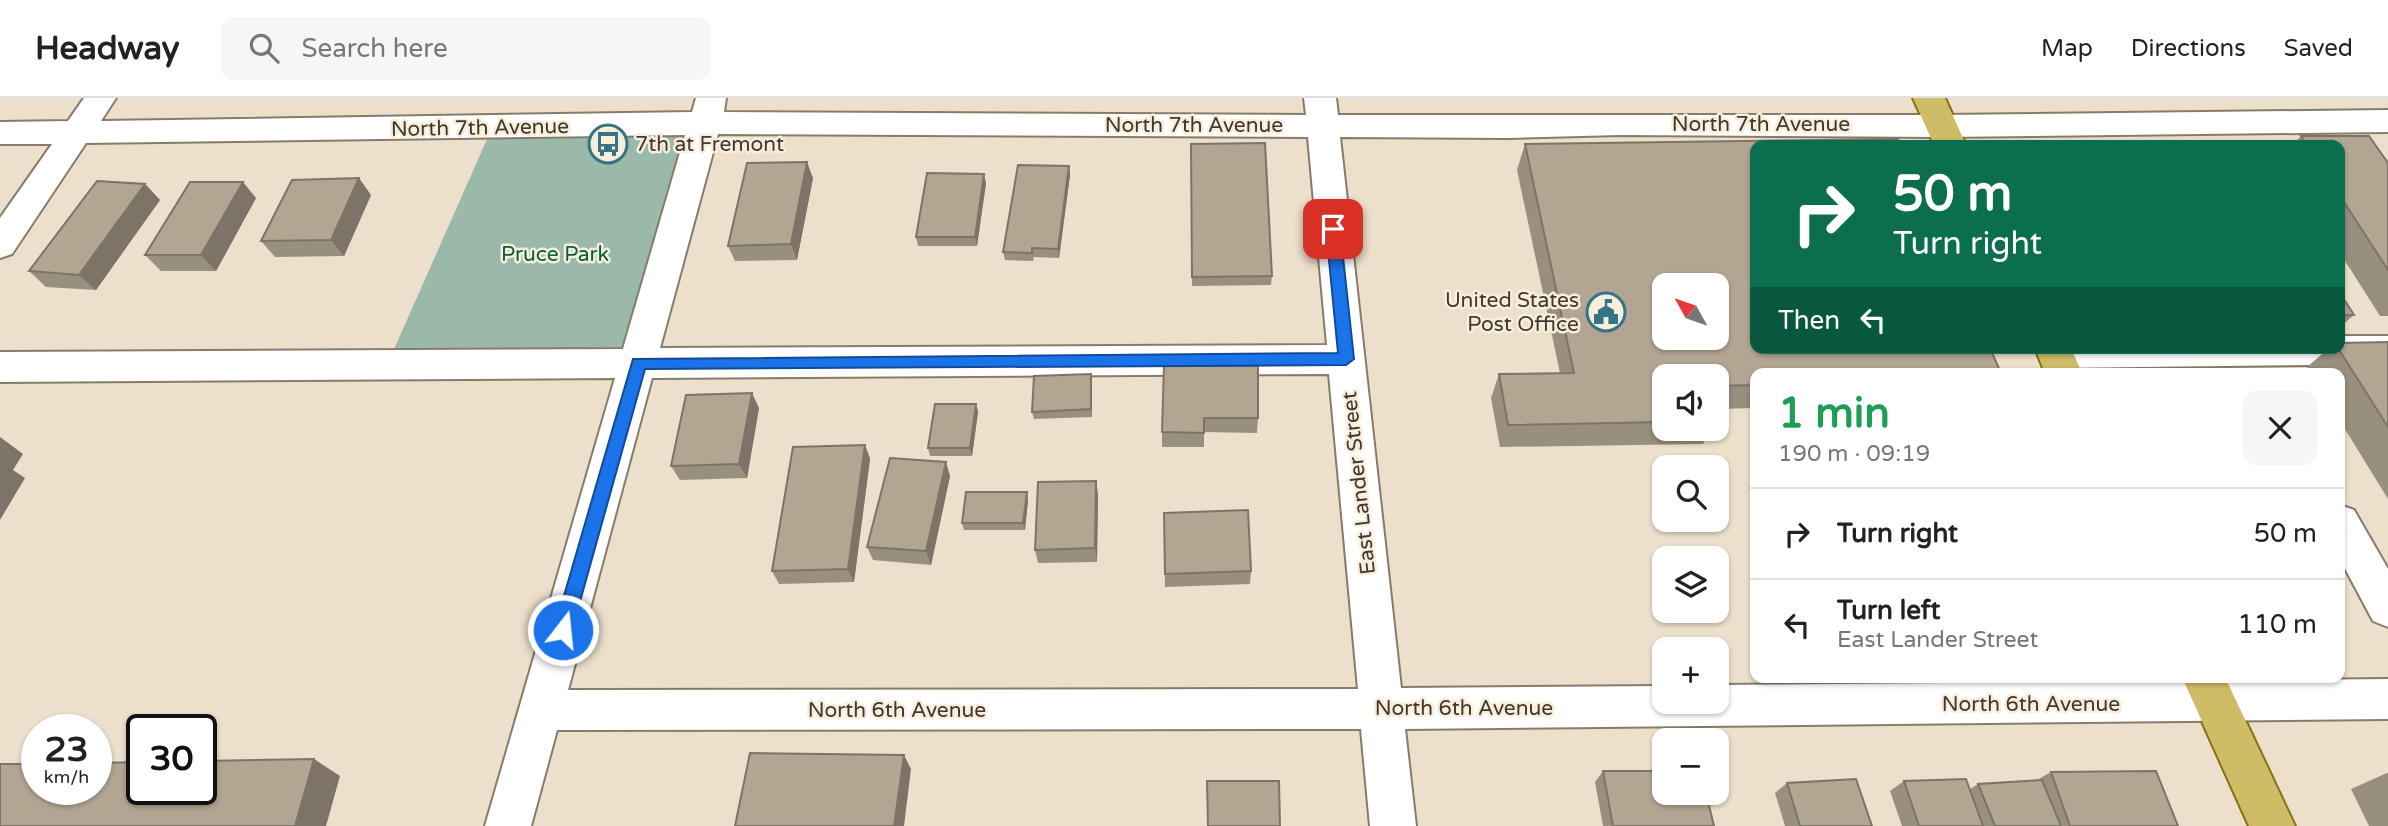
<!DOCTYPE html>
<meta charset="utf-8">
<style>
body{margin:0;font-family:"Varela Round",sans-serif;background:#f6f6f6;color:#222;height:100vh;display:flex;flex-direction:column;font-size:26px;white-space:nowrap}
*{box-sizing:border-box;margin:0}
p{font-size:23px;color:#767676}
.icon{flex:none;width:38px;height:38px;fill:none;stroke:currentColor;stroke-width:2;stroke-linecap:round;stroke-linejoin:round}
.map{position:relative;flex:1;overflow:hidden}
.drawer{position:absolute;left:1750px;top:270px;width:595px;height:315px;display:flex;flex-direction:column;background:#fff;border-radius:14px;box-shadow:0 2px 5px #0004}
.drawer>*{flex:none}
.guide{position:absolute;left:1750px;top:42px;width:595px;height:214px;border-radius:14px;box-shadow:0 2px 5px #0004;background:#0b6e4f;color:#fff;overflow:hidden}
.needle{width:46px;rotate:310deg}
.tools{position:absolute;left:1652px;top:175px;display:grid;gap:14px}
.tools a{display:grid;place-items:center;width:77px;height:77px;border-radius:14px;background:#fff;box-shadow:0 2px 5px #0004;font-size:35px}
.speed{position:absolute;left:21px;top:616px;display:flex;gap:14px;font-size:35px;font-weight:700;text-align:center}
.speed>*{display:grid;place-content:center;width:91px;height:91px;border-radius:50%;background:#fff;box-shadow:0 2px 5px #0004;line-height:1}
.speed small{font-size:18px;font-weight:400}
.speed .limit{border:4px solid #111;border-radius:10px;background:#fff;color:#111}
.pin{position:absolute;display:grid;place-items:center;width:60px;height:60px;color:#fff;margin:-30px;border-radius:14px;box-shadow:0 4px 10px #0006}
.me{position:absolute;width:77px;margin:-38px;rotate:16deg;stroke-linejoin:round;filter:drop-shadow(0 0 5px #0008)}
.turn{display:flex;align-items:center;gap:24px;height:147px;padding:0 28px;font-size:32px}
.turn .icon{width:91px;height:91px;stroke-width:2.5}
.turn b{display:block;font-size:49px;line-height:60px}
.then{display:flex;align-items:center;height:66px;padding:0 28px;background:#0003;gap:14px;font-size:26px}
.round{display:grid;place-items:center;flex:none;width:74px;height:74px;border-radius:14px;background:#f6f6f6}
.summary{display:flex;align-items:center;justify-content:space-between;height:119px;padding:0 28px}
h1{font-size:42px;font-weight:800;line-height:52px;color:#1e9e55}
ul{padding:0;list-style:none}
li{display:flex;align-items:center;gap:21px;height:91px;padding:0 28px;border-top:2px solid #e0e0e0}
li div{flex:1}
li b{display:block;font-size:26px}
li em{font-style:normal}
header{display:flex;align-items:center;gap:42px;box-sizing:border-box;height:98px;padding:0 35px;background:#fff;border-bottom:2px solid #e0e0e0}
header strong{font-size:33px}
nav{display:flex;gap:38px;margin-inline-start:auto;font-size:24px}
.search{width:490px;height:63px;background:#f6f6f6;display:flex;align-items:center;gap:18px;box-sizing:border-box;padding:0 24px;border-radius:14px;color:#767676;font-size:26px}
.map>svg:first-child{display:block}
.green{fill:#9bb9aa}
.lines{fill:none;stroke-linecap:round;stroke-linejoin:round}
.minor-casing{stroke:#877c69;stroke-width:4}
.major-casing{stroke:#877212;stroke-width:4}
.minor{fill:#fff;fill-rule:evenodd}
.major{fill:#cebc67;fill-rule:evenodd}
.wall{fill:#998f7e}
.shaded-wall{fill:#7d7467}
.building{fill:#b2a693;stroke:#7d7467;stroke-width:2;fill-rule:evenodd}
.route{fill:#1a73e8;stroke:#114b97;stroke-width:2}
.labels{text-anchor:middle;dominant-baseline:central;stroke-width:5;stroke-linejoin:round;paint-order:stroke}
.street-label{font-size:21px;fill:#3e3931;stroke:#faedd9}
.poi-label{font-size:21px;fill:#3e3931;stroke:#faedd9;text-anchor:start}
.park-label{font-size:21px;fill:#036143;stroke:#faedd9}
</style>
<header>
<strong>Headway</strong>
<div class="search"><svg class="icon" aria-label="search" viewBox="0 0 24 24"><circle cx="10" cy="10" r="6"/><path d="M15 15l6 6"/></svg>Search here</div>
<nav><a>Map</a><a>Directions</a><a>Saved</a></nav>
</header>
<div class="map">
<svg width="2388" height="728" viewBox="0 0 2388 728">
<rect width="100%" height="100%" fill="#ece0cc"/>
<path class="green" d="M704,25l-65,240 -252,2 105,-237z"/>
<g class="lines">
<defs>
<path id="minor" d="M84,0h32l-15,23 591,-9 4,-14h30l-2,14 582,3 -2,-17h32l2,17h603l447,-5v22l-447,5 -321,-2 -111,3 -169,-1 61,551 263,-2v16h53v-17l671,-6v40l-983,10 11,97h-46l-9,-97 -804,1 -26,96h-46l130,-448 -615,4v-30l623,-3 62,-214 -599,8 -74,111 -12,4v-40l52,-74h-52v-22l68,-1zM718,36l590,3 19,208 -667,3zM1329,276l29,315 -790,1 84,-312z
M2340,238h48v28l-332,4 -13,-4 -5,-10 3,-6h299z
M2340,407l14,5 34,59v58l-15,-6 -33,-62z"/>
<path id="major" d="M1913,0h32l21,47h-32z
M2035,250h36l11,25h-37z
M2182,579h43l70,149h-46z"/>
</defs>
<use href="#minor" class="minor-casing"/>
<use href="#major" class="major-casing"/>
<use href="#minor" class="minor"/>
<use href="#major" class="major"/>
</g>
<path class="wall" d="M2301,38h68l19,27v153h-8l-40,-63v-108h-48z
M1191,46l81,132 -1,9 -79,1z
M1525,46l230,229v35l-38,1v-33h-53v53h48l-9,15 -203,3 -9,-49 8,-24 61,-1 -43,-203z
M1069,68l1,9 -11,83 -25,-1 -1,4 -28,-1 -2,-8z
M813,80l-16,82 -62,1 -7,-15z
M986,85l-9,63h-59l-2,-9z
M145,86l15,16 -64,90 -50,-3 -17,-16z
M371,97l-27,61 -69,1 -14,-16z
M256,100l-40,73h-55l-16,-16z
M2340,195l14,22 -14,12z
M2388,244v157l-48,-78v-48h-30l-3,-6 22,-19h11z
M1164,267l94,53 -1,15 -53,-1v15h-42v-15z
M1091,276l1,43 -58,2 -2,-7z
M976,306l2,8 -6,44h-42l-2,-8z
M759,310l-12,70 -67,2 -9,-14z
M865,347l5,14 -16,123 -75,2 -7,-13z
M950,378l-19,89 -58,-5 -6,-13z
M1096,383l2,14 -1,67 -59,1 -3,-13z
M1028,402l-3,30h-61l-2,-7z
M1164,415l87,58 -1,13 -85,3z
M1603,673l111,55h-111l-8,-44z
M2051,674l127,54h-276l-12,-35 14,-10 66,8 8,-5 59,-4z
M2387,675h1v53h-19l-18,-37z
M1787,685l85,43h-87l-10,-33z"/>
<path class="shaded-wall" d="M807,64l6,16 -16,82 -6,-16z
M1069,68l1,9 -11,83 -1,-9z
M984,76l2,9 -9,63 -2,-9z
M359,80l12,17 -27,61 -13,-16z
M243,84l13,16 -40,73 -15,-16z
M145,86l15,16 -64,90 -17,-15z
M1091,276l1,8v35l-1,-8z
M752,295l7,15 -12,70 -8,-14z
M976,306l2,8 -6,44 -2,-8z
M0,339l23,17 -10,16 12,8 -25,42z
M865,347l5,14 -16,123 -6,-13z
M946,364l4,14 -19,89 -5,-14z
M1096,383l2,14 -1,67 -2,-14z
M1027,394l1,8 -3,30 -2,-7z
M904,657l7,14 -7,57h-10z
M314,661l26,17 -14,50h-31z"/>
<path class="building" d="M2301,38h68l19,27v107l-48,-74v-51h-33z
M1898,41l2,6h-145v203h235l11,25h-246v12l-38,1v-10h-53v46l-156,3 -9,-51 75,-1 -49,-229zM1664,187h53v53h-53z
M1265,45l7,133 -80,1 -1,-133z
M807,64l-16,82 -63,2 19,-83z
M1018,67l51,1 -11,83 -26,-1v5l-29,-1z
M927,75l57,1 -9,63h-59z
M359,80l-28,62 -70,1 31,-61z
M97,83l48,3 -66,91 -50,-4z
M190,84h53l-42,73h-56z
M2340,195l14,22h-14z
M2388,244v85l-50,-79h2v-5z
M1164,267l94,1v52h-54v15l-42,-1z
M1091,276v35l-59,3 2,-36z
M752,295l-13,71 -68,2 15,-71z
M935,306h41l-6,44h-42z
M865,347l-17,124 -76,2 21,-124z
M890,360l56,4 -20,89 -59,-4z
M1096,383l-1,67 -60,2 3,-68z
M966,394h61l-4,31h-61z
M1248,412l3,61 -86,3 -1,-61z
M750,655l154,2 -10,71h-159z
M314,661l-19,67h-295v-62h37v25h59v-26l46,-1v27h59v-28z
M1603,673h61v22h42l8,33h-101z
M2156,673l22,55h-108l-19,-54z
M1856,681l16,47h-72l-13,-43z
M1966,681l17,47h-64l-15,-45z
M2042,682l19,46h-66l-17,-42z
M1207,683h72l1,45h-72z"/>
<path class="route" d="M1333,126l7,5 14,130 -8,6 -701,4 -73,261 -3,5 -6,3 -6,-3 -3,-5 79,-271 705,-6 -12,-124z"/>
<defs>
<symbol id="bus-ring" viewBox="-11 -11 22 22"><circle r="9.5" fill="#faedd9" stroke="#337587" stroke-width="1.5"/><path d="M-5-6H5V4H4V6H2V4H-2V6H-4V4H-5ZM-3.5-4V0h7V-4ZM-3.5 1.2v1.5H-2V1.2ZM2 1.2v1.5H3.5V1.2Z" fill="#337587"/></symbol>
<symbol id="civic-ring" viewBox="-11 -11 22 22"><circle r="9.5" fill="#faedd9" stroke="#337587" stroke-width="1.5"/><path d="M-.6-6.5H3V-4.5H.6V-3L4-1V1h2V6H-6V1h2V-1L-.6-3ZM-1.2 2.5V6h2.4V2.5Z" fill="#337587"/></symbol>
</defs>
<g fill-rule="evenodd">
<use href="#bus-ring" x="586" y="24" width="44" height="44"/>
<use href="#civic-ring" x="1584" y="192" width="44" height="44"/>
</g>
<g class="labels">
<g class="street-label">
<text x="1761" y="26">North 7th Avenue</text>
<text x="1194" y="27">North 7th Avenue</text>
<text transform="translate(480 30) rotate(-1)">North 7th Avenue</text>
<text transform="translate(1359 385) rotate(-96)">East Lander Street</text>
<text x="2031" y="606">North 6th Avenue</text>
<text x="1464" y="610">North 6th Avenue</text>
<text x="897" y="612">North 6th Avenue</text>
</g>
<g class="poi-label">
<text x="635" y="46">7th at Fremont</text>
<text x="1579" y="202" text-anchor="end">United States<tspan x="1579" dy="24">Post Office</tspan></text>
</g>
<g class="park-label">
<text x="555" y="156">Pruce Park</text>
</g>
</g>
</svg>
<div class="tools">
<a><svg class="needle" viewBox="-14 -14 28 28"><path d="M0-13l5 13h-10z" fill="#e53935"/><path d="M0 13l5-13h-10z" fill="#767676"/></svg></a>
<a><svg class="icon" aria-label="sound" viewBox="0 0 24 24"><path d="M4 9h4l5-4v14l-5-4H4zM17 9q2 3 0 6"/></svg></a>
<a><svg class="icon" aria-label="search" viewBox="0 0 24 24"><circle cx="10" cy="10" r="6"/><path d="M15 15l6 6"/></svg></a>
<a><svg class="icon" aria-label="layers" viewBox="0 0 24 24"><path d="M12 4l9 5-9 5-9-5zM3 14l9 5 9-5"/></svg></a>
<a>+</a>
<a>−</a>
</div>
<div class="speed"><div>23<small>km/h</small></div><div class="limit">30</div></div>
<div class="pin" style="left:1333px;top:131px;background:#d93025"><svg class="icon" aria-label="arrive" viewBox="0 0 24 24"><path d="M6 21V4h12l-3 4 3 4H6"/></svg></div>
<svg class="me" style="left:563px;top:532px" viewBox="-20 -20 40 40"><circle r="17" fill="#1a73e8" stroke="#fff" stroke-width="3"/><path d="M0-11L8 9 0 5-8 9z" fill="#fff"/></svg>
<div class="guide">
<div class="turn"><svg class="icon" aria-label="right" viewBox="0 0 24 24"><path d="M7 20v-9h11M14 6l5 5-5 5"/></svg><div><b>50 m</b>Turn right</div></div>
<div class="then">Then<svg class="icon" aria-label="left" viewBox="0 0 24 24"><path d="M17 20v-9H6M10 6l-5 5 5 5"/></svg></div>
</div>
<section class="drawer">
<div class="summary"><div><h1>1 min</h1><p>190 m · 09:19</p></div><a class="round"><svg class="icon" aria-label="close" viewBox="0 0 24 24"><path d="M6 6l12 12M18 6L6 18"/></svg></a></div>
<ul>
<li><svg class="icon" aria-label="right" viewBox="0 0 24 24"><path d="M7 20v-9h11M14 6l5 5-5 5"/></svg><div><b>Turn right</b></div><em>50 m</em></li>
<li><svg class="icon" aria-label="left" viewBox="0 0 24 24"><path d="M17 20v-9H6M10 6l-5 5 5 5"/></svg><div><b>Turn left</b><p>East Lander Street</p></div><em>110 m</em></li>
</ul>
</section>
</div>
